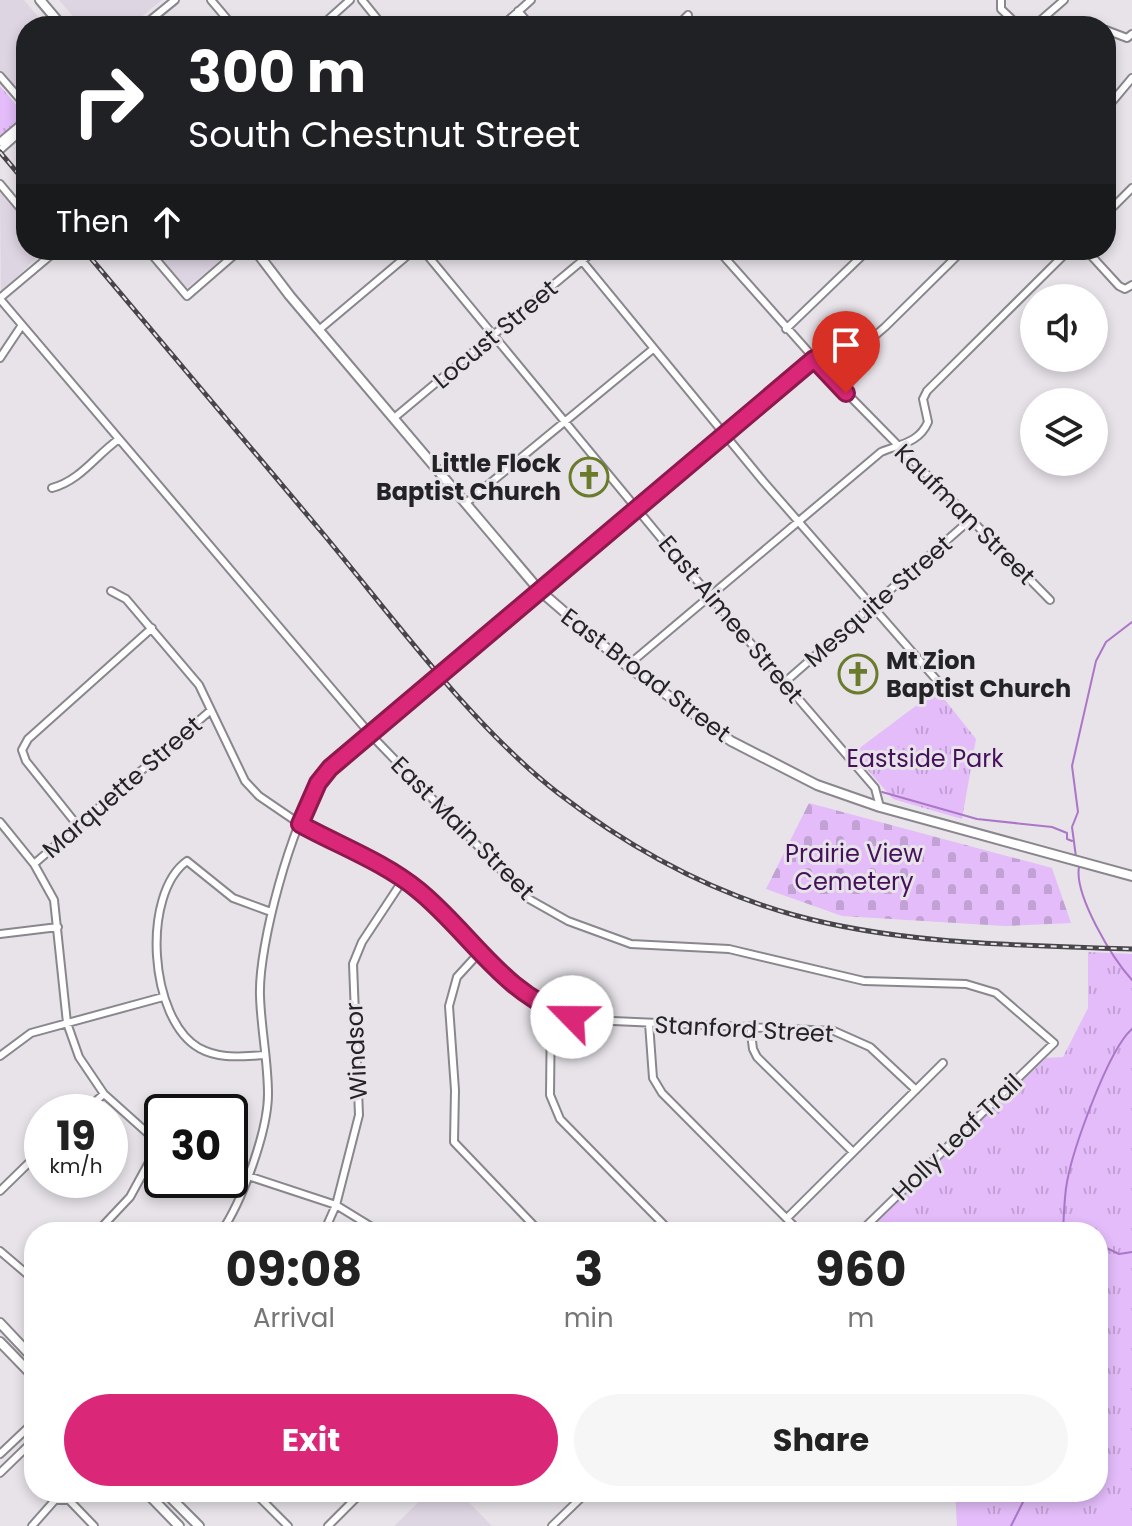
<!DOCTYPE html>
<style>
body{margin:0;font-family:Poppins,sans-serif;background:#f6f6f6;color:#222;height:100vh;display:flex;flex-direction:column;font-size:30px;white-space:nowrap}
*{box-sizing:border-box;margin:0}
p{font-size:26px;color:#767676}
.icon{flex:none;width:44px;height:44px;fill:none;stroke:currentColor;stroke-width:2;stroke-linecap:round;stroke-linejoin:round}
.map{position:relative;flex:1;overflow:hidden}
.sheet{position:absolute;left:24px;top:1222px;width:1084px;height:280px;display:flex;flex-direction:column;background:#fff;border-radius:32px;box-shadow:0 4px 12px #0003}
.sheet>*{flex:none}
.banner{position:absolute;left:16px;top:16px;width:1100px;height:244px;border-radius:32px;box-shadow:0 4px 12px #0003;background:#202124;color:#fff;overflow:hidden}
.tools{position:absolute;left:1020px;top:284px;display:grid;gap:16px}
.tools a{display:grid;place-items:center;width:88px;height:88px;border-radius:50%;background:#fff;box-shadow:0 4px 12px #0003;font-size:40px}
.speed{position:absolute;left:24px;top:1094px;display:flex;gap:16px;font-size:40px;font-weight:700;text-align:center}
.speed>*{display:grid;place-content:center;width:104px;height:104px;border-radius:50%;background:#fff;box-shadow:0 4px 12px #0003;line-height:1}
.speed small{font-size:20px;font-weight:400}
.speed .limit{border:4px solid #111;border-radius:12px;background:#fff;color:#111}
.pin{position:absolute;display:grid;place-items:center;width:68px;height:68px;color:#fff;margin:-82px -34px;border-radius:50% 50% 50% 0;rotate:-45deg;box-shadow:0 0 8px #0007}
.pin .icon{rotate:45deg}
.me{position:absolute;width:88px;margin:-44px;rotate:293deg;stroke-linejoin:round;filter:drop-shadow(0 0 6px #0008)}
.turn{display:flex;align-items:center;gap:28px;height:168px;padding:0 40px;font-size:36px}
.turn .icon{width:104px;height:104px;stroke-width:2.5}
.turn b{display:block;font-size:56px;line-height:68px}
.then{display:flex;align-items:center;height:76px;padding:0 40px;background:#0003;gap:16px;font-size:30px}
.eta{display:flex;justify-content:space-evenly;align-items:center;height:136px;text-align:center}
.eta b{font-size:48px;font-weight:700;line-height:56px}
.cta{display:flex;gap:16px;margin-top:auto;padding:16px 40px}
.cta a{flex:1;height:92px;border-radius:48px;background:#db2777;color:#fff;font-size:32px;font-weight:700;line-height:92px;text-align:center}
.cta a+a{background:#f6f6f6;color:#222}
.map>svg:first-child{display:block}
.built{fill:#ded5e3}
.grass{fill:url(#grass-tufts)}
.cemetery{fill:url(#cemetery-stones)}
.pitch{fill:#e3bcf9}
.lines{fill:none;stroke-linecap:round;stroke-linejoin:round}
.stream{stroke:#ab76c7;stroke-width:2}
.street-casing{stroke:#8a868d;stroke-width:10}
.secondary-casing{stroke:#8a868d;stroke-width:12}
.street{stroke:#fff;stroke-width:6}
.secondary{stroke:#fff;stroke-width:8}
.rail-casing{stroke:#474548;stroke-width:5}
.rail{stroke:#e7e3e9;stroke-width:2;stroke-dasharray:6;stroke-linecap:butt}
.route-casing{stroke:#8e194d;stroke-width:20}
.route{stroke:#db2777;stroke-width:14}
.labels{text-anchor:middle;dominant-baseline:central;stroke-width:6;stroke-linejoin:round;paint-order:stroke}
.street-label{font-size:24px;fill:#232224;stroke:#e7e3e9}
.poi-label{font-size:24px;font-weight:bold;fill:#232224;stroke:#e7e3e9;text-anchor:end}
.park-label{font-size:24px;fill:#45115b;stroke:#e7e3e9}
</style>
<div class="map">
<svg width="1132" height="1526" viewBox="0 0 1132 1526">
<defs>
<pattern id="grass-tufts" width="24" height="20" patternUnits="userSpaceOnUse" patternTransform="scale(2)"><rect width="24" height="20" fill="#e3bcf9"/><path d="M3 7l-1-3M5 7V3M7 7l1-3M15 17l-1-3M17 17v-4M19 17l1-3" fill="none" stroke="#c2a1d5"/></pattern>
<pattern id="cemetery-stones" width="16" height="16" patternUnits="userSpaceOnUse" patternTransform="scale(2)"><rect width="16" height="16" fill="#e3bcf9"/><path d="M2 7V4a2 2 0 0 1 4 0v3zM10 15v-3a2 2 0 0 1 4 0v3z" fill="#c2a1d5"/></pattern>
</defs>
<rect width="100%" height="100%" fill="#e7e3e9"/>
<path class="built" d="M0,0h24l22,26h-20v77l-26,-30z
M59,0h103l-32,26h-49z
M0,191l26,31v28h19l-44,42z
M154,250h78l-45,38z
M429,1492h30l33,34h-98z"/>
<path class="grass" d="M0,86l26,30 -26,22z
M937,690l39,49 -14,80 -69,-20 -40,-46z
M1088,952l44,2v572h-175l-2,-34h143v-260h-232l180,-174 17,-1 25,-49z"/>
<path class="cemetery" d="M809,803l243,65 19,55 -66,3 -163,-10 -76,-27z"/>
<path class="pitch" d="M888,734l13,16 -21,15 -12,-16z"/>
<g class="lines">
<path class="stream" d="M882,792l95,27 75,8 15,6v6l5,2
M1076,857l-4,-30 6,-15 -6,-46 24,-105 10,-19 26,-20
M1079,867c-5,28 33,91 53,113
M1063,1232c1,-16 1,-34 4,-50 6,-33 41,-132 65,-153
M1098,1244l21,10 13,-2
M1011,1526l17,-34"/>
<defs>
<path id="street" d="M211,0l22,26
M362,0l21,26
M1001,0v9l18,17
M518,11l13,15
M143,26l32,-26
M321,26l29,-26
M502,26l29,-26
M677,26l11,-11
M1034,26l30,-26
M1106,30l21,8 5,-4
M0,76l26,30
M1106,109l26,-31
M0,142l26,-22
M0,150l26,-23
M0,184l26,31
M1106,214l26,-26
M148,250l39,46 53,-46
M423,250l252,305 200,233 5,19
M573,250l190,231 185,212
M718,250l111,125 221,225
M1086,250l33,36 6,3 7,-4
M0,298l57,-48
M0,299l371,436 158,164 39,22 63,23 98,5 135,32 102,3 30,9 58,50 -194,189
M320,329l94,-79
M786,329l82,-79
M0,358l22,-33
M829,375l56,-48 78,-77
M394,418l201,-168
M52,488c29,-8 43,-32 67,-49
M466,503l187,-154
M539,590l275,-231
M111,591l15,8 73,86 46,96 14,15 41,28 115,63 89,91 35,25 12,7 40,10 243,11 36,16 46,43
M627,666l254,-214c19,-8 38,-9 47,-30l-5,-23 4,-8 142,-141
M785,682l185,-162
M0,822l34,42 20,36 13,123 12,34 25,37 58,52
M78,826l-52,-65 -4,-11 6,-11 124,-111
M34,864l177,-154
M0,934l58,-7
M479,953l-22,24 -8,29 6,84 -1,52 86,90
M551,1010l-1,85 10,24 111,113
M649,1023l4,55 9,15 138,139
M750,1026l3,23 4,8 96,95
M265,1055c-23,1 -44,5 -66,-7 -50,-29 -58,-154 -12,-187l46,37 38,14
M0,1056l31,-23 132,-36
M83,1112l21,-18
M230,1170l106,35 44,27
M0,1191l42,-41
M787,1218l156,-155
M97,1232l33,-35 29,-53
M221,1232c21,-30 47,-101 47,-138 0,-33 -7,-65 -8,-98 -2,-50 32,-175 61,-216 13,-18 32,-31 50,-45
M324,1232l12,-27 23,-90 -6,-151 9,-22 41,-62
M0,1251l34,29
M0,1454l34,-32
M0,1473l34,-33
M254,1492l34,34
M32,1526l23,-26h14l25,26
M328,1526l34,-34
M552,1526l35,-34"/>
<path id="secondary" d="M40,0l22,26
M255,250l35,46 249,294 88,76 104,75 86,44 63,22 252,69
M371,735l168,-145
M0,1323l34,36
M0,1342l34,35
M146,1492l33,34
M165,1492l34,34"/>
</defs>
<use href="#street" class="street-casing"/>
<use href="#secondary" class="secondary-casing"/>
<use href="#street" class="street"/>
<use href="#secondary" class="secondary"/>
<defs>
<path id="rail" d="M0,152l26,31
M84,250c80,95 161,191 241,286 69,83 149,192 233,257 70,54 150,98 236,122 109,30 226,30 338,34"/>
</defs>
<use href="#rail" class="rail-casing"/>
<use href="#rail" class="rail"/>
</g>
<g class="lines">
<defs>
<path id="route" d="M572,1017c-69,-22 -101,-84 -154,-127 -34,-28 -80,-45 -118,-66l18,-41 12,-15 484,-409 32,34"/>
</defs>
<use href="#route" class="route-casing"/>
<use href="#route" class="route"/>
</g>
<defs>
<symbol id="church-ring" viewBox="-11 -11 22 22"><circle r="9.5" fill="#e7e3e9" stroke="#6a7c2c" stroke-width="1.5"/><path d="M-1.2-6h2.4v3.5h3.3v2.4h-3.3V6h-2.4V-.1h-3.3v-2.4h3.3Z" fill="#6a7c2c"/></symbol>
</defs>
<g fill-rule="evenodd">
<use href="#church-ring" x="567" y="455" width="44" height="44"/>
<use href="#church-ring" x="836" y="652" width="44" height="44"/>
</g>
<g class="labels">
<g class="street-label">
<text transform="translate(495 334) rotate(-40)">Locust Street</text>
<text transform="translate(965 514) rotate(45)">Kaufman Street</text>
<text transform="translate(878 601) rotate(-41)">Mesquite Street</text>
<text transform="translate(731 619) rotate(50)">East Aimee Street</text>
<text transform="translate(646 675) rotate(37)">East Broad Street</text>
<text transform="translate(122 787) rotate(-41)">Marquette Street</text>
<text transform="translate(463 828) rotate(45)">East Main Street</text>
<text transform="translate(744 1029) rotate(3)">Stanford Street</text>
<text transform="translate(356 1051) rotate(-93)">Windsor</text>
<text transform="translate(957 1137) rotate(-44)">Holly Leaf Trail</text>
</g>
<g class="poi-label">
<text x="561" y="463">Little Flock<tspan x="561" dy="28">Baptist Church</tspan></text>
<text x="886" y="660" text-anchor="start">Mt Zion<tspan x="886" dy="28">Baptist Church</tspan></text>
</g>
<g class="park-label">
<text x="925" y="758">Eastside Park</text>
<text x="854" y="853">Prairie View<tspan x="854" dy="28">Cemetery</tspan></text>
</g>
</g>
</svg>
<div class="tools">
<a><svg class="icon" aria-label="sound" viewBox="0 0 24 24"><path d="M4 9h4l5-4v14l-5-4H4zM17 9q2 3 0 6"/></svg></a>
<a><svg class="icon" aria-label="layers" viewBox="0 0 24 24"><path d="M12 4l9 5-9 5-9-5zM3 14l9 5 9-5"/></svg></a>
</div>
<div class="speed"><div>19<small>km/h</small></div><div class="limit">30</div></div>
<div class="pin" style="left:846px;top:393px;background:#d93025"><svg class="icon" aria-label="arrive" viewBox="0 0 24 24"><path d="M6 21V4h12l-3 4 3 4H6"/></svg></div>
<svg class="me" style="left:572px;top:1017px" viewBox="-20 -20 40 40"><circle r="19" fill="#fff"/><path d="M0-13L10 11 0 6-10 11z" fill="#db2777"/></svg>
<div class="banner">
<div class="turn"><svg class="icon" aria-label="right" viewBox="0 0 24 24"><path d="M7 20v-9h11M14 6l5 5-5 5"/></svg><div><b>300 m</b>South Chestnut Street</div></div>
<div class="then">Then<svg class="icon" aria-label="ahead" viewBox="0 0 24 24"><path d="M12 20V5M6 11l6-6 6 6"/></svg></div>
</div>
<section class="sheet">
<div class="eta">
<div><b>09:08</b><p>Arrival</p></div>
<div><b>3</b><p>min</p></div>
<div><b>960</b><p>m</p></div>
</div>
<div class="cta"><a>Exit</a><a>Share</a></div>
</section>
</div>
